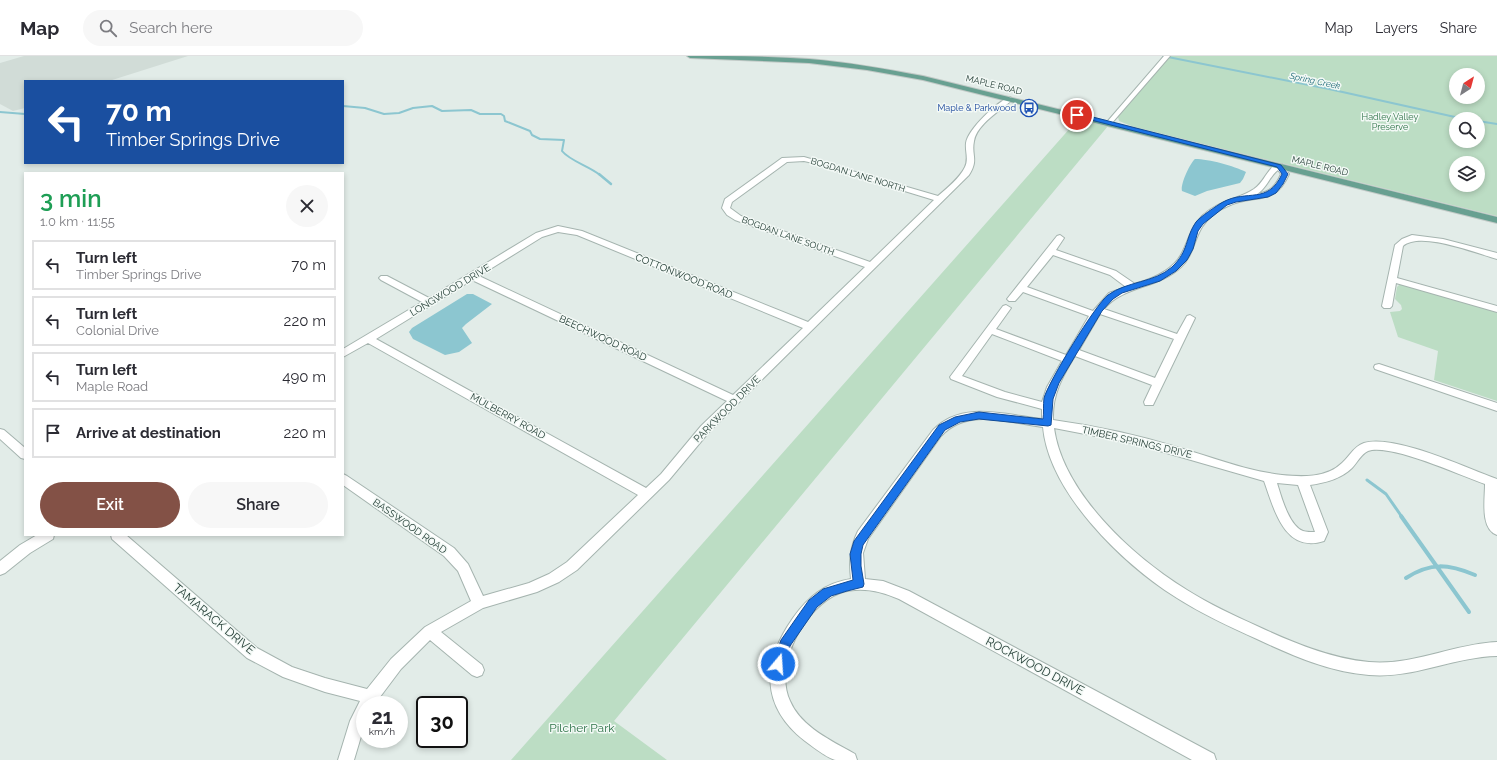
<!DOCTYPE html>
<meta charset="utf-8">
<style>
body{margin:0;font-family:Raleway,sans-serif;background:#f7f7f7;color:#2b2b33;height:100vh;display:flex;flex-direction:column;font-size:15px;white-space:nowrap}
*{box-sizing:border-box;margin:0}
p{font-size:13px;color:#7c7c81}
.icon{flex:none;width:22px;height:22px;fill:none;stroke:currentColor;stroke-width:2;stroke-linecap:round;stroke-linejoin:round}
.map{position:relative;flex:1;overflow:hidden}
.drawer{position:absolute;left:24px;top:116px;width:320px;height:364px;display:flex;flex-direction:column;background:#fff;border-radius:0px;box-shadow:0 2px 6px #0003}
.drawer>*{flex:none}
.banner{position:absolute;left:24px;top:24px;width:320px;height:84px;border-radius:0px;box-shadow:0 2px 6px #0003;background:#1a4fa0;color:#fff;overflow:hidden}
.needle{width:26px;rotate:36deg}
.fabs{position:absolute;left:1449px;top:12px;display:grid;gap:8px}
.fabs a{display:grid;place-items:center;width:36px;height:36px;border-radius:50%;background:#fff;box-shadow:0 2px 6px #0003;font-size:20px}
.speed{position:absolute;left:356px;top:640px;display:flex;gap:8px;font-size:20px;font-weight:700;text-align:center}
.speed>*{display:grid;place-content:center;width:52px;height:52px;border-radius:50%;background:#fff;box-shadow:0 2px 6px #0003;line-height:1}
.speed small{font-size:10px;font-weight:400}
.speed .limit{border:2px solid #111;border-radius:6px;background:#fff;color:#111}
.pin{position:absolute;display:grid;place-items:center;width:34px;height:34px;color:#fff;margin:-17px;border:2px solid #fff;border-radius:50%;box-shadow:0 1px 4px #0007}
.me{position:absolute;width:44px;margin:-22px;rotate:18deg;stroke-linejoin:round;filter:drop-shadow(0 0 3px #0008)}
.turn{display:flex;align-items:center;gap:14px;height:84px;padding:0 16px;font-size:18px}
.turn .icon{width:52px;height:52px;stroke-width:2.5}
.turn b{display:block;font-size:28px;line-height:34px}
.round{display:grid;place-items:center;flex:none;width:42px;height:42px;border-radius:21px;background:#f7f7f7}
.headline{display:flex;align-items:center;justify-content:space-between;height:68px;padding:0 16px}
h1{font-size:24px;font-weight:600;line-height:30px;color:#1e9e55}
.cta{display:flex;gap:8px;margin-top:auto;padding:8px 16px}
.cta a{flex:1;height:46px;border-radius:24px;background:#835146;color:#fff;font-size:16px;font-weight:600;line-height:46px;text-align:center}
.cta a+a{background:#f7f7f7;color:#2b2b33}
ul{padding:0;list-style:none}
li{display:flex;align-items:center;gap:12px;height:50px;margin:0 8px 6px;padding:0 8px;border:2px solid #e1e1e2;border-radius:0px}
li div{flex:1}
li b{display:block;font-size:15px}
li em{font-style:normal}
header{display:flex;align-items:center;gap:24px;box-sizing:border-box;height:56px;padding:0 20px;background:#fff;border-bottom:1px solid #e1e1e2}
header strong{font-size:19px}
nav{display:flex;gap:22px;margin-inline-start:auto;font-size:14px}
.search{width:280px;height:36px;background:#f7f7f7;display:flex;align-items:center;gap:10px;box-sizing:border-box;padding:0 14px;border-radius:22px;color:#7c7c81;font-size:15px}
.map>svg:first-child{display:block}
.built{fill:#d1dcd7}
.green{fill:#bcddc4;fill-rule:evenodd}
.water{fill:#8cc6d0}
.lines{fill:none;stroke-linecap:round;stroke-linejoin:round}
.stream-far3{stroke:#8cc6d0;stroke-width:2}
.stream-far2{stroke:#8cc6d0;stroke-width:2.5}
.stream-far1{stroke:#8cc6d0;stroke-width:3}
.stream{stroke:#8cc6d0;stroke-width:4}
.minor-casing{stroke:#a5b4af;stroke-width:2}
.major-casing{stroke:#c1c9c6;stroke-width:2}
.minor{fill:#fff;fill-rule:evenodd}
.major{fill:#68a091;fill-rule:evenodd}
.route{fill:#1a73e8;stroke:#114b97}
.labels{text-anchor:middle;dominant-baseline:central;stroke-width:3;stroke-linejoin:round;paint-order:stroke}
.far-water-label{font-size:9px;font-style:italic;fill:#1e6a77;stroke:#f3f9f6}
.far-street-label{font-size:9px;fill:#233d35;stroke:#f3f9f6}
.far-transit-label{font-size:9px;fill:#164399;stroke:#f3f9f6;text-anchor:end}
.far-park-label{font-size:9px;fill:#2e7348;stroke:#f3f9f6}
.street-label{font-size:10px;fill:#233d35;stroke:#f3f9f6}
.near-street-label{font-size:12px;fill:#233d35;stroke:#f3f9f6}
.near-park-label{font-size:12px;fill:#2e7348;stroke:#f3f9f6}
</style>
<header>
<strong>Map</strong>
<div class="search"><svg class="icon" aria-label="search" viewBox="0 0 24 24"><circle cx="10" cy="10" r="6"/><path d="M15 15l6 6"/></svg>Search here</div>
<nav><a>Map</a><a>Layers</a><a>Share</a></nav>
</header>
<div class="map">
<svg width="1497" height="704" viewBox="0 0 1497 704">
<rect width="100%" height="100%" fill="#e2ece8"/>
<path class="built" d="M24,0h164l-79,25h-84v27l-12,3 -13,-7v-41z"/>
<path class="green" d="M1170,0h327v160l-363,-89 -15,-6 -1,-4zM1456,19h22v22h-22zM1456,63h22v22h-22zM1456,107h22v22h-22z
M1079,62l29,8 -494,595 53,39h-156z
M1399,229h4l94,26v90l-63,-21 4,-29 -40,-14 -8,-25 10,-1 2,-2 -1,-4 -6,-6 2,-12z"/>
<path class="water" d="M1195,103c14,0 39,7 51,13l-3,7 -3,4 -33,8 -12,5 -13,-5c-2,-6 8,-28 13,-32z
M467,238h6l19,10 -26,20 -4,4 10,15 -13,9 -14,3 -32,-16 -4,-7 3,-4z"/>
<g class="lines">
<path class="stream-far3" d="M1163,0l166,33 135,30
M343,50l22,2 19,6 15,-1 14,-5 19,-2 10,5 29,-1 9,4h21l3,2 1,5 25,10 2,4 8,4 24,1 -2,11c8,10 27,15 38,24
M0,56l25,2
M1478,65l19,3"/>
<path class="stream-far2" d="M599,118l12,10"/>
<path class="stream-far1" d="M1367,424l19,14 16,23"/>
<path class="stream" d="M1401,460l68,96
M1406,522c25,-16 42,-14 69,-3"/>
<defs>
<path id="minor" d="M1164,0h6l-59,68h-4v-2z
M1010,41l3,2 -1,1c-12,11 -35,24 -38,41 -3,15 5,18 -5,34l-260,257 -40,48 -92,90 -18,12 -22,10 -54,16 -42,24 41,33 2,5 -2,5 -5,2 -5,-2 -42,-35 -29,29 -27,36h-9v18l-11,37h-16l12,-39 10,-20 -35,-9 -42,-15 -36,-19 -135,-119 -1,-4h15l131,113 35,19 33,11 42,11 24,-30 34,-32 46,-26 -13,-30 -14,-15 -101,-71v-11l4,2 107,72 14,16 15,32 46,-13 20,-9 18,-12 71,-67 -270,-152 -25,14v-8l79,-47 -41,-22 -2,-2 2,-2h6l42,22 107,-65 22,-7 24,5 226,91 57,-55 -130,-47 -8,-5 -5,-7 3,-9 57,-41 22,-1 134,39c9,-8 22,-18 27,-29 4,-8 0,-16 1,-24 2,-14 32,-42 44,-46zM804,105l9,2 121,37 -64,62 -129,-46 -11,-8 2,-6 55,-40zM558,176l19,3 226,93 -70,67 -254,-119 63,-39zM472,224l255,121 -26,25 -40,48 -15,14 -270,-149z
M1276,108h6l7,10c-15,34 -35,19 -61,32 -10,4 -20,12 -26,21 -8,13 -9,29 -21,40 -23,22 -57,18 -77,42l73,25 10,-18 3,-1 5,3 -42,87h-8l-1,-3 8,-17 -77,-29c-13,21 -23,39 -22,64 43,6 85,15 127,28 34,10 67,23 102,27 20,2 45,3 60,-12 8,-7 11,-16 22,-20 31,-9 102,25 133,36v56c-17,-6 -12,-35 -12,-51 -23,-8 -95,-41 -117,-33 -7,3 -11,12 -16,17 -11,11 -28,15 -42,17l18,47 -4,9c-40,13 -50,-33 -60,-60l-132,-38 -78,-15c9,65 79,129 133,162 22,14 46,25 70,36 35,16 72,32 112,36 44,4 84,-18 128,-20v14c-44,1 -84,23 -128,19 -39,-3 -76,-19 -112,-36 -27,-12 -55,-25 -80,-41 -54,-34 -128,-105 -134,-171 -34,-4 -75,-20 -102,9l-73,103 -5,14 2,26 18,2 26,10 305,163 2,6h-24l-293,-161c-18,-8 -39,-13 -59,-6 -35,13 -67,72 -50,108 11,26 42,40 65,53l2,6c-7,0 -15,0 -21,0 -8,-1 -24,-14 -31,-19 -45,-35 -43,-79 -12,-123 15,-21 32,-35 58,-39 -2,-18 -1,-31 7,-48l75,-101c29,-30 73,-15 109,-11v-10l-45,-12 -46,-18 -1,-2 53,-71 3,-1 5,3 -15,21 70,26 23,-39 -66,-24 -8,9h-6l-2,-2 50,-63 3,-1 4,3 -8,12 60,21 19,13 2,-1c18,-5 38,-14 46,-32 6,-13 9,-25 19,-35 17,-16 35,-16 52,-27 10,-7 12,-18 22,-25zM1278,114l3,4c-5,12 -11,18 -24,20 10,-6 12,-17 21,-24zM1053,199l57,20 16,12 -17,6 -16,18 -66,-24zM1100,258l74,25 -19,39 -76,-28zM992,278l70,27 -15,26 -5,15 -37,-10 -43,-16zM1277,427l21,2 17,47c-4,0 -9,0 -12,-1 -14,-5 -22,-35 -26,-48z
M1412,179l31,4 54,14v6c-22,-6 -76,-28 -94,-13l-6,32 100,28v6l-101,-29 -4,23 -2,2h-6l-2,-2 13,-61 7,-6z
M1379,308l118,39v8l-122,-42 -1,-2 1,-2z
M0,373l4,1 21,18v11l-4,-1 -21,-19z
M37,479h17l-1,4 -23,14 -25,20 -5,2v-14l20,-16z"/>
<path id="major" d="M687,0c40,0 81,0 122,3 38,3 76,10 114,17l574,141v6l-574,-143 -56,-10 -58,-7 -119,-5z"/>
</defs>
<use href="#minor" class="minor-casing"/>
<use href="#major" class="major-casing"/>
<use href="#minor" class="minor"/>
<use href="#major" class="major"/>
</g>
<path class="route" d="M1077,57l204,52 7,9 -5,10 -7,9 -8,4 -32,5 -9,3 -24,19 -5,7 -5,18 -6,11 -11,11 -16,10 -38,12 -9,6 -11,12 -43,72 -6,16 -2,26 -3,1 -69,-7 -19,3 -15,8 -82,115 -2,9v12l3,18 -1,3 -16,4 -16,5 -14,11 -27,39 -7,21 -5,2 -4,-2 -2,-3 9,-24 28,-40 14,-11 30,-9 -3,-26 4,-13 85,-116 16,-8 24,-5 64,7c1,-6 0,-14 1,-21 5,-17 51,-93 64,-103 19,-14 46,-12 64,-28 17,-16 13,-29 24,-45 4,-5 20,-16 27,-20 24,-13 45,3 59,-28l-5,-7 -202,-51v-2z"/>
<defs>
<symbol id="bus-ring" viewBox="-11 -11 22 22"><circle r="9.5" fill="#f3f9f6" stroke="#1a4fb4" stroke-width="1.5"/><path d="M-5-6H5V4H4V6H2V4H-2V6H-4V4H-5ZM-3.5-4V0h7V-4ZM-3.5 1.2v1.5H-2V1.2ZM2 1.2v1.5H3.5V1.2Z" fill="#1a4fb4"/></symbol>
</defs>
<g fill-rule="evenodd">
<use href="#bus-ring" x="1019" y="42" width="20" height="20"/>
</g>
<g class="labels">
<g class="far-water-label">
<text transform="translate(1315 25) rotate(12)">Spring Creek</text>
</g>
<g class="far-street-label">
<text transform="translate(994 29) rotate(14)">MAPLE ROAD</text>
<text transform="translate(1320 110) rotate(14)">MAPLE ROAD</text>
<text transform="translate(858 119) rotate(17)">BOGDAN LANE NORTH</text>
<text transform="translate(788 180) rotate(20)">BOGDAN LANE SOUTH</text>
</g>
<g class="far-transit-label">
<text x="1016" y="52">Maple &amp; Parkwood</text>
</g>
<g class="far-park-label">
<text x="1390" y="61">Hadley Valley<tspan x="1390" dy="10">Preserve</tspan></text>
</g>
<g class="street-label">
<text transform="translate(684 220) rotate(22)">COTTONWOOD ROAD</text>
<text transform="translate(450 234) rotate(-31)">LONGWOOD DRIVE</text>
<text transform="translate(603 282) rotate(25)">BEECHWOOD ROAD</text>
<text transform="translate(727 353) rotate(-45)">PARKWOOD DRIVE</text>
<text transform="translate(508 360) rotate(29)">MULBERRY ROAD</text>
<text transform="translate(1137 386) rotate(13)">TIMBER SPRINGS DRIVE</text>
<text transform="translate(410 470) rotate(35)">BASSWOOD ROAD</text>
</g>
<g class="near-street-label">
<text transform="translate(214 563) rotate(40)">TAMARACK DRIVE</text>
<text transform="translate(1035 610) rotate(28)">ROCKWOOD DRIVE</text>
</g>
<g class="near-park-label">
<text x="582" y="672">Pilcher Park</text>
</g>
</g>
</svg>
<div class="fabs">
<a><svg class="needle" viewBox="-14 -14 28 28"><path d="M0-13l5 13h-10z" fill="#e53935"/><path d="M0 13l5-13h-10z" fill="#7c7c81"/></svg></a>
<a><svg class="icon" aria-label="search" viewBox="0 0 24 24"><circle cx="10" cy="10" r="6"/><path d="M15 15l6 6"/></svg></a>
<a><svg class="icon" aria-label="layers" viewBox="0 0 24 24"><path d="M12 4l9 5-9 5-9-5zM3 14l9 5 9-5"/></svg></a>
</div>
<div class="speed"><div>21<small>km/h</small></div><div class="limit">30</div></div>
<div class="pin" style="left:1077px;top:59px;background:#d93025"><svg class="icon" aria-label="arrive" viewBox="0 0 24 24"><path d="M6 21V4h12l-3 4 3 4H6"/></svg></div>
<svg class="me" style="left:778px;top:608px" viewBox="-20 -20 40 40"><circle r="17" fill="#1a73e8" stroke="#fff" stroke-width="3"/><path d="M0-11L8 9 0 5-8 9z" fill="#fff"/></svg>
<div class="banner">
<div class="turn"><svg class="icon" aria-label="left" viewBox="0 0 24 24"><path d="M17 20v-9H6M10 6l-5 5 5 5"/></svg><div><b>70 m</b>Timber Springs Drive</div></div>
</div>
<section class="drawer">
<div class="headline"><div><h1>3 min</h1><p>1.0 km · 11:55</p></div><a class="round"><svg class="icon" aria-label="close" viewBox="0 0 24 24"><path d="M6 6l12 12M18 6L6 18"/></svg></a></div>
<ul>
<li><svg class="icon" aria-label="left" viewBox="0 0 24 24"><path d="M17 20v-9H6M10 6l-5 5 5 5"/></svg><div><b>Turn left</b><p>Timber Springs Drive</p></div><em>70 m</em></li>
<li><svg class="icon" aria-label="left" viewBox="0 0 24 24"><path d="M17 20v-9H6M10 6l-5 5 5 5"/></svg><div><b>Turn left</b><p>Colonial Drive</p></div><em>220 m</em></li>
<li><svg class="icon" aria-label="left" viewBox="0 0 24 24"><path d="M17 20v-9H6M10 6l-5 5 5 5"/></svg><div><b>Turn left</b><p>Maple Road</p></div><em>490 m</em></li>
<li><svg class="icon" aria-label="arrive" viewBox="0 0 24 24"><path d="M6 21V4h12l-3 4 3 4H6"/></svg><div><b>Arrive at destination</b></div><em>220 m</em></li>
</ul>
<div class="cta"><a>Exit</a><a>Share</a></div>
</section>
</div>
